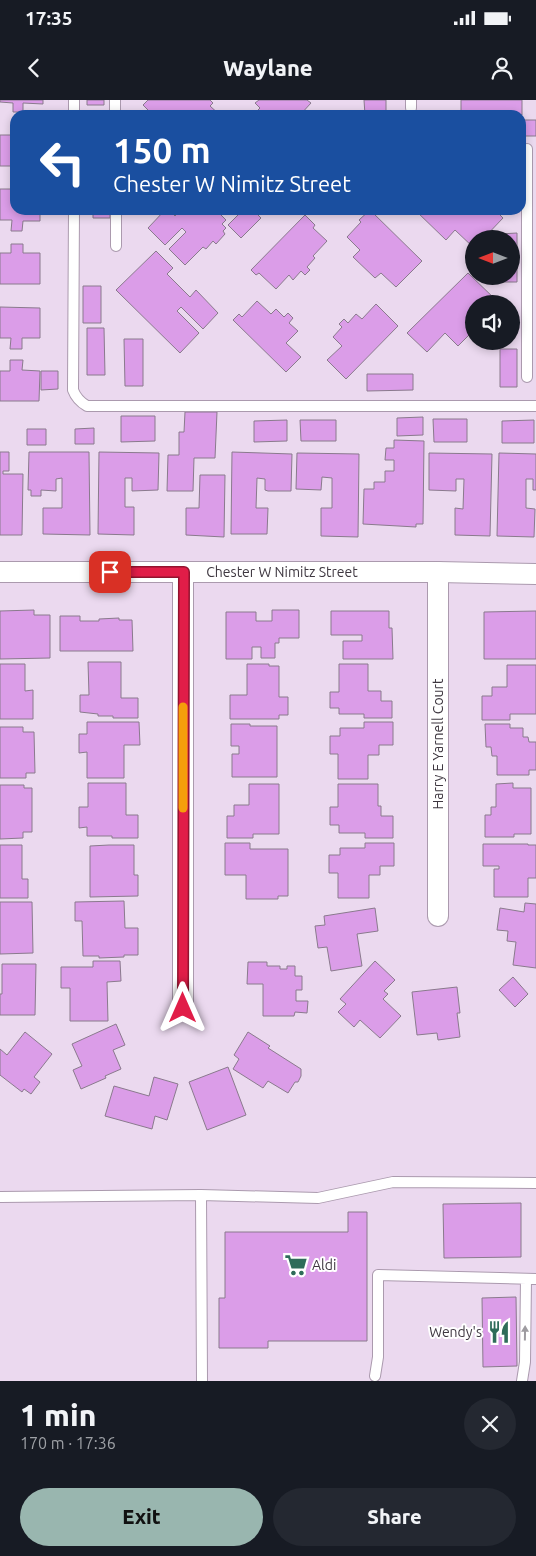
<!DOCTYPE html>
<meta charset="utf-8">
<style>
body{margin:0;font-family:Ubuntu,sans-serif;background:#242831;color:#f1f3f6;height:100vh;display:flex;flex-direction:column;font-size:19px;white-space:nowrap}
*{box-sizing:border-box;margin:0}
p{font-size:16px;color:#9ea1a6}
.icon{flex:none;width:28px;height:28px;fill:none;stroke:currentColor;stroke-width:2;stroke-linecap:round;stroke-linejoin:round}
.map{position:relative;height:1281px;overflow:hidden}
.drawer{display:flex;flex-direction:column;background:#171b24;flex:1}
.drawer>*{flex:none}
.guide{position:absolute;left:10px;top:10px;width:516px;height:105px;border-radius:15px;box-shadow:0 2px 8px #0003;background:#1a4fa0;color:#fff;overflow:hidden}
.needle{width:32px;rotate:270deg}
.fabs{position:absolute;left:465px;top:130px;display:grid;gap:10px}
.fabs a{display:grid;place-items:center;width:55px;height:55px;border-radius:50%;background:#171b24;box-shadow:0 2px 8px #0003;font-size:25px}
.pin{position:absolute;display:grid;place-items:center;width:42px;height:42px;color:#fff;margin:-21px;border-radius:10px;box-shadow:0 2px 8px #0006}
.me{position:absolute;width:55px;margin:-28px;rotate:0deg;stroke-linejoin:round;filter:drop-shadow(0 0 4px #0008)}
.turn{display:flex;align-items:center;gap:18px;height:105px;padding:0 20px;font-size:22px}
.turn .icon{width:65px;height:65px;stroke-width:2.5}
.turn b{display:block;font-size:35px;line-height:42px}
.round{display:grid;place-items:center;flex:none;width:52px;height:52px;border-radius:26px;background:#242831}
.headline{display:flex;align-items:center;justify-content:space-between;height:85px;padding:0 20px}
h1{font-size:30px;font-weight:800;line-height:38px}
.primary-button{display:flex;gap:10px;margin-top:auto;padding:10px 20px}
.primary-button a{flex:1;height:58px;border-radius:30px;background:#99b6af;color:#111;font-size:20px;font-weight:800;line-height:58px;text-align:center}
.primary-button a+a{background:#242831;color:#f1f3f6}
.status{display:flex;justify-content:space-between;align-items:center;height:35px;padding:0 25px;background:#171b24;direction:ltr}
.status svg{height:14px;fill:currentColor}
header{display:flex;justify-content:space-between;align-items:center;height:65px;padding:0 20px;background:#171b24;font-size:22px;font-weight:800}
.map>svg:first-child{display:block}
.building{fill:#db9de8;stroke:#8a7a8d}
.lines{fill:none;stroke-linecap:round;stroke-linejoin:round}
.service-casing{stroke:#ab9aae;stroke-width:12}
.minor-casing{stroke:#ab9aae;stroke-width:22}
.service{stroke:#fff;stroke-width:10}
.minor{stroke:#fff;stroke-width:20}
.oneway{fill:#9e9ba0}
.route-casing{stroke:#92132f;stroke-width:12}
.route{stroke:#e11d48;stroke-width:9}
.slow{stroke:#f59e0b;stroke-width:9}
.labels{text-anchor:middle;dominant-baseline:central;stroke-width:4;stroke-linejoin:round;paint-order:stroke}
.street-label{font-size:14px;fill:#3e3740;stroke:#fff}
.poi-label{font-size:14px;fill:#3e3740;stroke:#fff;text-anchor:start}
</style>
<div class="status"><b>17:35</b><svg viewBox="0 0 49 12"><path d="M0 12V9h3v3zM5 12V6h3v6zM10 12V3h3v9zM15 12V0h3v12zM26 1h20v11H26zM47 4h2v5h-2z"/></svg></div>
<header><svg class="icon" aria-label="back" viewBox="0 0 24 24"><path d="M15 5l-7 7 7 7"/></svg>Waylane<svg class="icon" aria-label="person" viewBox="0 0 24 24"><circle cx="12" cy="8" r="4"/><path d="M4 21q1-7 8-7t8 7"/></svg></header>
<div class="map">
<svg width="536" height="1281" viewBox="0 0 536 1281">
<rect width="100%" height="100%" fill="#ebd9ef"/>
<path class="building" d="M0,0h43v4l-20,-1v9h-10v-9l-13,-1z
M87,0h17v5h-17z
M148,0h62l3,3 -3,3 10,9h-67l-10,-10z
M259,0h48l4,3 -11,12h-45l-1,-1 6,-6 -5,-5z
M364,0h22v15h-21z
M461,0h61v15h-61z
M521,20h15v16h-15z
M11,25h4v41h-15v-31h11z
M0,89h15v21h25v11h-17l-1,10h-11l1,-11h-12z
M93,110h17v8h-17z
M165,110h4l6,6 6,-6h46l-6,5 5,5 -4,4 4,4 -3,3 2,3 -9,10 -3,-3 -7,8 -3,-2 -18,18 -16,-16 17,-17 -4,-4 -17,17 -17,-17z
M243,110h10l8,8 -20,20 -13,-13z
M370,110l52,51 -26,26 -15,-14 -6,5 -22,-21 7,-7 -13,-13 14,-15 -2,-2z
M415,110h80l8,8 -20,21h-9v9l-19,-18 -9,10z
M305,115l10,10 -2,3 14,13 -14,15 2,2 -8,9 3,3 -5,5 -4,-4 -8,9 -4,-5 -13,14 -17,-16 -3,2 -5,-5z
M517,133v49h-16v-6h10v-37h-11v-5z
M11,144h12v9h17v31h-40v-31h11z
M156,151l17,17 -6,6 23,23 6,-7 22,23 -15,16 -22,-22 -4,4 22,22 -19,20 -64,-63z
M468,173l29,28 -2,3h-21v26l-16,16 -13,-13 -18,19 -20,-19z
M83,186h18v37h-18z
M257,201l14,13 5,-5 8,8 4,-4 5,5 -4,5 9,8 -12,12 15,14 -15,15 -53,-52 6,-6 3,3z
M376,204l22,22 -52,53 -19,-19 15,-14 -9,-9 9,-10 -3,-3 5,-5 4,4 8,-9 6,5z
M0,207l40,1v30h-18v11h-12l1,-11h-11z
M87,228h17l1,47h-18z
M124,239h19v47h-18z
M500,249h17v38h-17z
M10,260h13l-1,10 18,1 -1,30h-39v-30h10z
M41,271h17v18l-17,1z
M367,274h46v16l-46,1z
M185,312h32l-2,46h-21l-1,33h-26l1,-36h11v-23h5z
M121,316h34v25l-34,1z
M423,317v18l-26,1v-18z
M433,319h34v23h-33z
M287,320v21l-33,1v-21z
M300,320h36v21h-35z
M534,320v23h-32v-22z
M94,328v16h-19v-15z
M27,329h19v16h-19z
M394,340l30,1 -1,83h-7v3l-53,-3 1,-35h10v-7h11v-11h9v-11h-9l1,-12h8z
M0,352h9v19h-6v3h20l-1,61h-22z
M29,352h60l1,83 -47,-1v-26h19v-30l-6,1v12l-15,-1v6h-10v-6h-3z
M99,352l60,1 -1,37 -26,1v-13h-7v29h9v28l-36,-1z
M232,352l60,2 -1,37h-23l-3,-1v-11l-8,-1 -1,30h12l-1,26h-36z
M297,353l62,1 -1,83 -37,-1v-28h11v-30l-10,-1 -1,13 -25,-1z
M429,353l63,1 -2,82 -35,-1v-27l8,1 1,-30h-8v12l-27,-1z
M499,353l37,1v36h-3v-11h-7v29l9,1 -1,28 -37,-1z
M200,375h25l-1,62 -38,-2v-27h13z
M34,510v5h16v43l-50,1v-48z
M272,510h27v28h-20v5h-4v15h-14v-11h-9v12h-26v-47h30v9h16z
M331,511h58v17h3l1,31h-50v-18h19v-6h-31z
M536,511v48h-52v-47z
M60,516h20v5h19v-2l20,-1v2h13l1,31h-73z
M88,562h33v36h17v20h-25v-2h-15v-2l-18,-2v-17h9z
M0,564h25v27l8,-1v29h-33z
M247,564h22v2h10v31h9v18h-9v4h-49v-24h17z
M339,564h29v27h13v10h11v17h-28v-4h-25v-6h-9v-16h9z
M507,565h29v49h-26v6h-28v-24h10v-9h15z
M87,622h52l1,23h-16v33h-37v-26l-8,1v-19h8z
M364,622h29v23h-14v10h-11v24h-30v-25h-8v-18h10v-8h24z
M231,624h19v2h27v51h-45v-23h7v-8h-8z
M485,624h25v4h13v9h5l1,5h7v28h-7v5h-32v-19h-5l-1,-9h-5z
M0,627h23v5h11l1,41h-9v5h-26z
M88,683h38v32h12v23h-26v-2h-25v-9l-8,1v-21h9z
M513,683v5h18v46h-17v3h-29v-22h6v-8h5v-23z
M249,684h30v50h-26v4h-26v-22h7v-11h15z
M338,684h40v22h3v10h12v22h-28v-5h-26v-8h-9v-18h8z
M0,685h24v3h8v44h-9v6l-23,1z
M225,743h25v6h38v47h-10v3h-32v-24h-21z
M365,743h29v23h-14v9h-11v23h-31v-25h-9v-18h11v-7h25z
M483,744h45v1h8v33h-8v19h-34v-28h5v-3h-16z
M0,745h22v34h6v19h-28z
M109,745h25v30h4v21l-48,1v-51z
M124,801l1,27h13v27h-14v2l-25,1v-2h-16l-1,-35h-7v-19z
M0,802h32l1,51 -33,1z
M525,803l11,1v64l-23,-3 3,-23 -9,-1 1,-10 -11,-1 3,-22 24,4z
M375,808l3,23 -21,3 5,32 -31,5 -4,-24 -9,1 -3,-22 10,-1 -1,-9z
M93,861h27l1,20 -14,1 1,39h-38v-33h-9v-21h32z
M375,861l20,19 -11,11 4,3 -5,5 18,17 -21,22 -20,-18 -6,7 -16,-15 8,-8 -6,-5z
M248,862h19v4h13v3h7v-3h8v10h7v14h-6v11h12l-1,12 -12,-1 -1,4h-31v-32h-16z
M2,864h34l-1,51h-35v-21h2z
M513,877l15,17 -13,13 -16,-17z
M457,887l3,26h-3l3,24 -22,3 -1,-7 -20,2 -5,-43z
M116,924l9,21 -12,5 8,19 -16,7 1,2 -25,11 -8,-19 9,-4 -10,-22z
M25,932l27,22 -18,23 6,5 -9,12 -7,-5 -2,3 -22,-17v-26l7,6z
M248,932l22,14 -2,2 33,21v7l-3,6h-3l-7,11 -20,-12 -5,7 -30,-19 6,-10 -5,-4z
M228,967l18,48 -39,15 -18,-48z
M154,977l24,7 -11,36 -12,-4 -3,13 -47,-13 9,-30 35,10z
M521,1103v54l-77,1 -1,-54z
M348,1112h19v129h-99v7h-49v-50h6v-66h123z
M516,1197l1,69 -34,1 -1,-69z"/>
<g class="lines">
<defs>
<path id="service" d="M115,0v15
M411,0v8
M74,15v-15
M527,49v228
M74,110l-1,180c3,8 7,12 14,16h449
M116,110v36
M201,1095l1,186
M0,1097l201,-2 117,3 75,-16 143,1
M375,1276l3,-19v-82l158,4
M522,1281l3,-19 1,-83"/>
<g id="minor">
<path id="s1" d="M0,472h438l98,2"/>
<path d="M438,816v-344"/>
<path d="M183,908v-436"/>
</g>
</defs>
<use href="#service" class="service-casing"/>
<use href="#minor" class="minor-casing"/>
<use href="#service" class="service"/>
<use href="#minor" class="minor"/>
</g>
<defs><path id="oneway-solid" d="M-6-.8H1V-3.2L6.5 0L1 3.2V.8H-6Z" transform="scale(1.25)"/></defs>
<use class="oneway" href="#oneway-solid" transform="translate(525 1233) rotate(-89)"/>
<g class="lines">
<defs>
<path id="route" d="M110,472h74l-1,436"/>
</defs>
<use href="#route" class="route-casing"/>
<use href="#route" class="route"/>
<path class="slow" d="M183,607v101"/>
</g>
<defs>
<symbol id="supermarket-bare" viewBox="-9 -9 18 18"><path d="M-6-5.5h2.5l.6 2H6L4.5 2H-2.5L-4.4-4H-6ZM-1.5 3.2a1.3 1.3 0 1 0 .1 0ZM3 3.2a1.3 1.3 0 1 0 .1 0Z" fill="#2e6c59" stroke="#fff" stroke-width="2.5" paint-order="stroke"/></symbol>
<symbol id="restaurant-bare" viewBox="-9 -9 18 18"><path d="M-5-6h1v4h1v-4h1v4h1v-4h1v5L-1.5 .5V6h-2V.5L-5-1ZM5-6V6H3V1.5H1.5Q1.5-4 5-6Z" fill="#2e6c59" stroke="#fff" stroke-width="2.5" paint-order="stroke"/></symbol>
</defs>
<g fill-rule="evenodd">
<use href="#supermarket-bare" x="280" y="1149" width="32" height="32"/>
<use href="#restaurant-bare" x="483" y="1216" width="32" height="32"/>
</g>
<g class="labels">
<g class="street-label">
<text stroke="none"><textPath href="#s1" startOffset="282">Chester W Nimitz Street</textPath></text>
<text transform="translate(438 644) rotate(-90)">Harry E Yarnell Court</text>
</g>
<g class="poi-label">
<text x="312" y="1165">Aldi</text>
<text x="482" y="1232" text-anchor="end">Wendy's</text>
</g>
</g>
</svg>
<div class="fabs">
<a><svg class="needle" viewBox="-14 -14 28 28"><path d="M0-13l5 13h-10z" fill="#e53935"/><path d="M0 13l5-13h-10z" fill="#9ea1a6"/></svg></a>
<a><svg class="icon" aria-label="sound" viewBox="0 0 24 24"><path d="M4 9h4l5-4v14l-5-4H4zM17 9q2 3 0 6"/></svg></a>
</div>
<div class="pin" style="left:110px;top:472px;background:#d93025"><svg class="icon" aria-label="arrive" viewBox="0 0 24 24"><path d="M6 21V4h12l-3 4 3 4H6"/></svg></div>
<svg class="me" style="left:183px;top:908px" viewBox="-20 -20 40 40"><path d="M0-17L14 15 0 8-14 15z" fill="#e11d48" stroke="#fff" stroke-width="4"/></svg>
<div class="guide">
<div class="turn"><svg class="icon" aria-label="left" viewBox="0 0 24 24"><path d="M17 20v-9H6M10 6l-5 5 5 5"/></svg><div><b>150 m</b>Chester W Nimitz Street</div></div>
</div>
</div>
<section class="drawer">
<div class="headline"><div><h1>1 min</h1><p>170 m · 17:36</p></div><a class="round"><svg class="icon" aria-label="close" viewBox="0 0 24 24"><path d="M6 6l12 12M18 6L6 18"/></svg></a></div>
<div class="primary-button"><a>Exit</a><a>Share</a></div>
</section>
